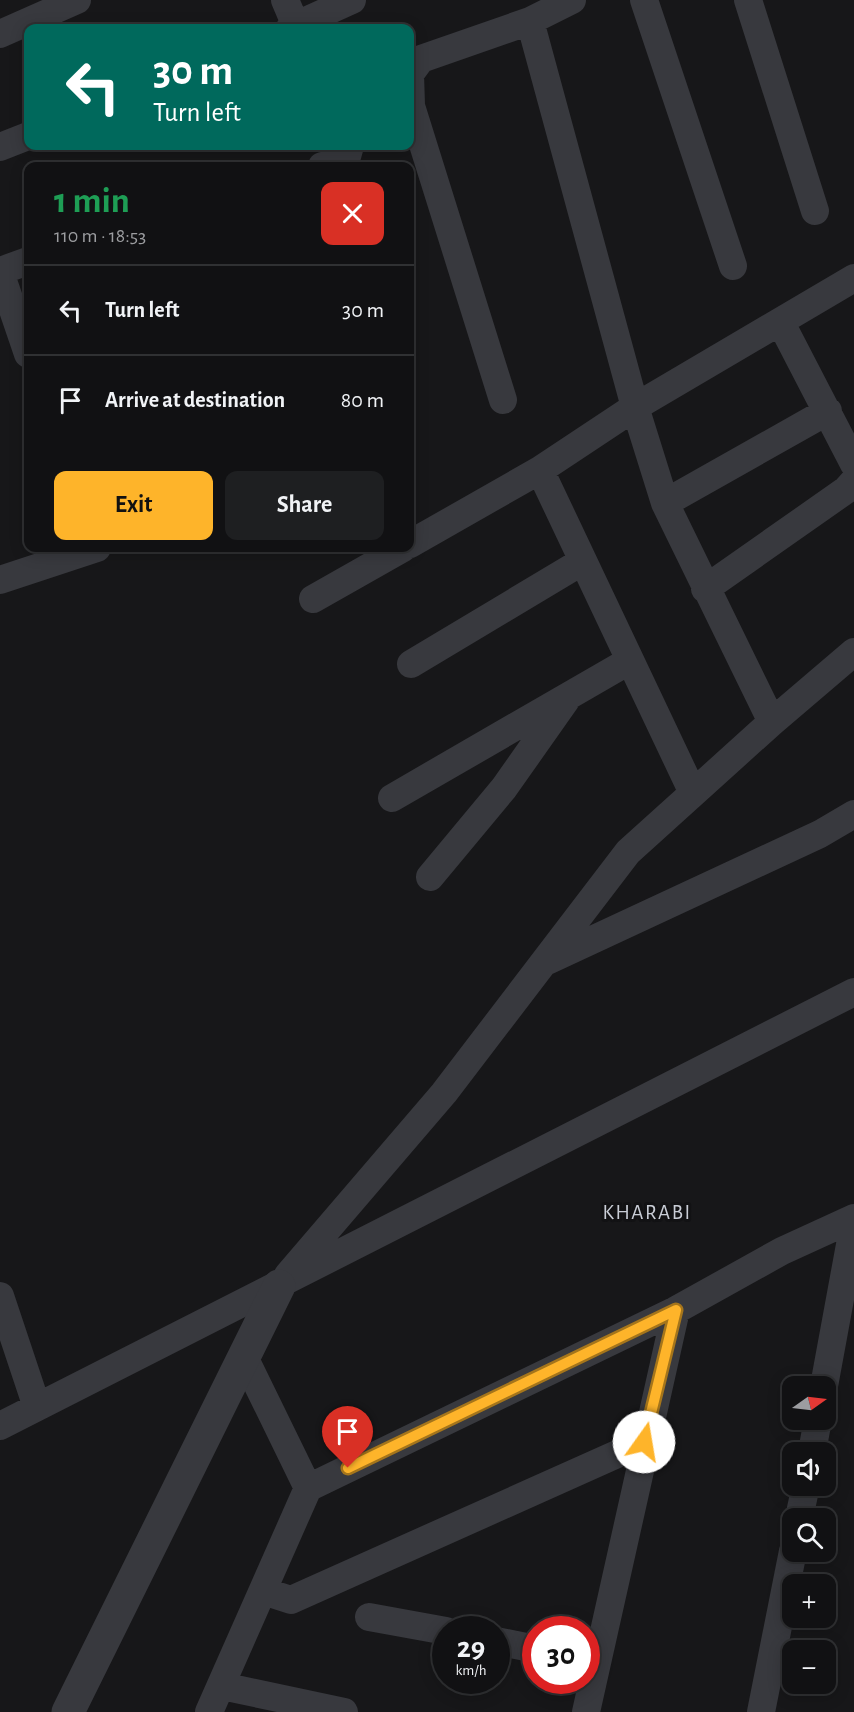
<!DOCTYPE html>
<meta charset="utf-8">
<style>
body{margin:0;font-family:"Alegreya Sans",sans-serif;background:#1e1f21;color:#f1f3f6;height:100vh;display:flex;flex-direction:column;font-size:22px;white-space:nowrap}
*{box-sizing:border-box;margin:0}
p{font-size:20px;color:#9c9da0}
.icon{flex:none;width:33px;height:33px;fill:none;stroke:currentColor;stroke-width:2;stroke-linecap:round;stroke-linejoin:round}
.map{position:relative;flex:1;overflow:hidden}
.panel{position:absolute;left:24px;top:162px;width:390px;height:390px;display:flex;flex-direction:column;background:#111113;border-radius:12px;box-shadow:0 3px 15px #0003,0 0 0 2px #303133}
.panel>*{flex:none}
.guide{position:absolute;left:24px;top:24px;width:390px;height:126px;border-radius:12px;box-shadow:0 3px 15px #0003,0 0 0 2px #303133;background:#00695c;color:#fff;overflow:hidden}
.needle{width:39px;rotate:76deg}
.tools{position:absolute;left:782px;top:1376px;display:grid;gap:12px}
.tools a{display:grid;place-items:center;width:54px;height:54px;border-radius:12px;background:#111113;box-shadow:0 3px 15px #0003,0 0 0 2px #303133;font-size:30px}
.speed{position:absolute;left:432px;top:1616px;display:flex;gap:12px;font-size:30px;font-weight:700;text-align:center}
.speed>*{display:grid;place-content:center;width:78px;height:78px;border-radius:50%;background:#111113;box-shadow:0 3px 15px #0003,0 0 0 2px #303133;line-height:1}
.speed small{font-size:15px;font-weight:400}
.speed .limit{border:9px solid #d22;background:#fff;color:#111}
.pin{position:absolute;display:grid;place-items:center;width:51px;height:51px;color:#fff;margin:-62px -26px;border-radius:50% 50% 50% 0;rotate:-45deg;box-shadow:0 0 6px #0007}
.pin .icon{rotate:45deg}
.me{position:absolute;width:66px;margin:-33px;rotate:13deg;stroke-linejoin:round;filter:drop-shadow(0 0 4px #0008)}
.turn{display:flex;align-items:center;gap:21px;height:126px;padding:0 30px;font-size:27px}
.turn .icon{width:78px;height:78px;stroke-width:2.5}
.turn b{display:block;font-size:42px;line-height:51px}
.round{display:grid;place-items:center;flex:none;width:63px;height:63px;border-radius:12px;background:#1e1f21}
.head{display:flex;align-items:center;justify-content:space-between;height:102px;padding:0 30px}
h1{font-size:36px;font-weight:700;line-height:45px;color:#1e9e55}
.button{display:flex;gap:12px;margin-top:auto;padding:12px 30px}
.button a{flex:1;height:69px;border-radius:12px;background:#feb42a;color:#111;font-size:24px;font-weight:700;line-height:69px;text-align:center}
.button a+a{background:#1e1f21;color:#f1f3f6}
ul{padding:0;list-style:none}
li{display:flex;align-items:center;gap:18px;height:90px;padding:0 30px;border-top:2px solid #303133}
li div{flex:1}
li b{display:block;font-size:22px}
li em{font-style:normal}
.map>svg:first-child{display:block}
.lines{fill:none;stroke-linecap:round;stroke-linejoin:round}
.minor{stroke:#38393e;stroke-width:28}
.tertiary{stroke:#38393e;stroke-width:33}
.route-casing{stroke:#a5751b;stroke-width:15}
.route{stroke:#feb42a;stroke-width:10}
.labels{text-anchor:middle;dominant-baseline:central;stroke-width:6;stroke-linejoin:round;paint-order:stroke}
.quarter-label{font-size:21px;letter-spacing:1.5px;fill:#c9cdd6;stroke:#121214}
</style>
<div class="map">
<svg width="854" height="1712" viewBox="0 0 854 1712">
<rect width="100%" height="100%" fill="#171719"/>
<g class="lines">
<path class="minor" d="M285,0l11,26
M572,0l-42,21 105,386 30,96 107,219 82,-70
M644,0l89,266
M748,0l67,211
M290,28l62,-28
M0,34l77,-34
M0,147l28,-11
M322,166l24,-6 4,-14
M0,271l28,-10
M0,272l28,82
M781,323l73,141
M503,400l-92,-294 -1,-32 11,-15 109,-38
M540,470l153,323
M665,503l163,-92
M410,544l130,-74 95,-63 219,-129
M0,580l97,-32
M705,589l141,-99 8,-9
M313,599l90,-51
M411,664l172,-103
M392,798l237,-137
M430,877l74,-89 62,-88
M547,961l273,-127 34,-20
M288,1275l156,-182 184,-241 144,-130
M0,1296l37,111
M676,1310l106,-59 72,-33
M244,1357l64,131
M824,1386l30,-163
M0,1426l854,-434
M812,1452l6,-33
M799,1518l7,-33
M263,1591l28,9 353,-158
M369,1617l77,14
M496,1641l40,8
M222,1686l122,26
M209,1712l99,-224 368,-178 -90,402
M761,1712l32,-161"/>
<path class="tertiary" d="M68,1712l211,-426"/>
</g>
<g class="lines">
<defs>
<path id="route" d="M348,1468l328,-158 -32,132"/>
</defs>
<use href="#route" class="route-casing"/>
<use href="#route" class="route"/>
</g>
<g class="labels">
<g class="quarter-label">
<text x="647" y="1212">KHARABI</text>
</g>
</g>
</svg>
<div class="tools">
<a><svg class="needle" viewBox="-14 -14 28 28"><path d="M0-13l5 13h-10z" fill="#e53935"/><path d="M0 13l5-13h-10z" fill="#9c9da0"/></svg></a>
<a><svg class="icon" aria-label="sound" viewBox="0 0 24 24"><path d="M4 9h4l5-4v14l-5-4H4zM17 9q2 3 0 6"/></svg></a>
<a><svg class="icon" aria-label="search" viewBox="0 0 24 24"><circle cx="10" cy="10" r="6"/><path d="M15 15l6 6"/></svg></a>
<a>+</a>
<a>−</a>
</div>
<div class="speed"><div>29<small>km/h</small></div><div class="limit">30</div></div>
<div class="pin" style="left:348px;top:1468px;background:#d93025"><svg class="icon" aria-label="arrive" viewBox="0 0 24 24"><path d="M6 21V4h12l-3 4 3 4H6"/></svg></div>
<svg class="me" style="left:644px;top:1442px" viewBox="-20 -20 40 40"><circle r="19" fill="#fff"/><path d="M0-13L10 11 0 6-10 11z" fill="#feb42a"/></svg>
<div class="guide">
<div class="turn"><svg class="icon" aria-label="left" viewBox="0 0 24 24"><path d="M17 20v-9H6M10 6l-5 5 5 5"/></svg><div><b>30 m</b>Turn left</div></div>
</div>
<section class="panel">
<div class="head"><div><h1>1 min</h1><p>110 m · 18:53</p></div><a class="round" style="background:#d93025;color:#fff"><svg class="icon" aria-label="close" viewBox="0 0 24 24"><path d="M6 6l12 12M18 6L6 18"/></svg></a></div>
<ul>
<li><svg class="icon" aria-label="left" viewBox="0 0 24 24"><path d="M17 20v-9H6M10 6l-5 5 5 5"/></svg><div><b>Turn left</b></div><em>30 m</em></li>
<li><svg class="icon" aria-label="arrive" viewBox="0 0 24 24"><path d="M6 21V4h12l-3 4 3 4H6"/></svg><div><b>Arrive at destination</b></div><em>80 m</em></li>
</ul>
<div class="button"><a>Exit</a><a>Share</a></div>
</section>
</div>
